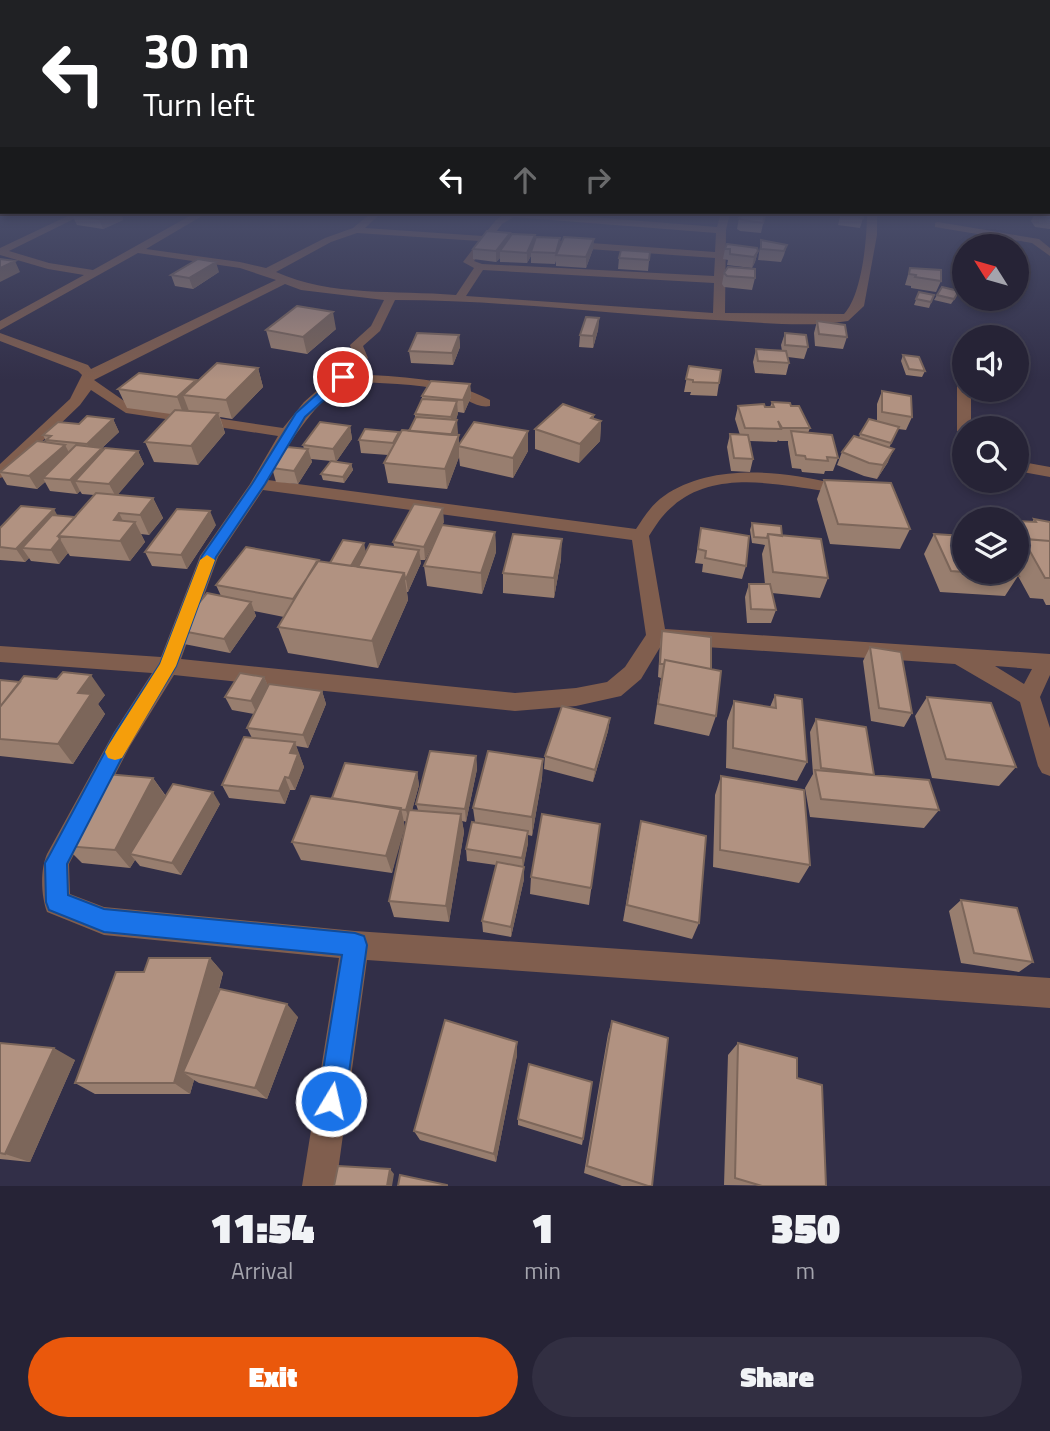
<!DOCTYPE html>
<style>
body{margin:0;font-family:"Titillium Web",sans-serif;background:#322f42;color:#f1f3f6;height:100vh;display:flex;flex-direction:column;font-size:26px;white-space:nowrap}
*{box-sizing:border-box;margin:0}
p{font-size:23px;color:#a4a4ad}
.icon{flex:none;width:38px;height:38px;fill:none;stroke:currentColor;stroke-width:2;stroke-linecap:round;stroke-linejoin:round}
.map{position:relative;height:1186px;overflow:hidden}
.side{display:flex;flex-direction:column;background:#262336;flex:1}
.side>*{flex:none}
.top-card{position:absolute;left:0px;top:0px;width:1050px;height:214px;box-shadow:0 4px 10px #0003,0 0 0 2px #424051;background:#202124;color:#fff;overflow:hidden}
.needle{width:46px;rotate:307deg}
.controls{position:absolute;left:952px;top:234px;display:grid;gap:14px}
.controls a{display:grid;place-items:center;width:77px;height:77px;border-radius:50%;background:#262336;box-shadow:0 4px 10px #0003,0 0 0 2px #424051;font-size:35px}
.pin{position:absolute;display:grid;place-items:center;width:60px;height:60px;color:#fff;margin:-30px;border:4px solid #fff;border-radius:50%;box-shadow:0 2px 7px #0007}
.me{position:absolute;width:77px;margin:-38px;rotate:9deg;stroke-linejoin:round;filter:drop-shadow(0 0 5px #0008)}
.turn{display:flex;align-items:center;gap:24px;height:147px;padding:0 28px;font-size:32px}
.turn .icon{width:91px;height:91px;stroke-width:2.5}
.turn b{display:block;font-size:49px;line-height:60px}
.lanes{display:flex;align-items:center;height:66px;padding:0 28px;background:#0003;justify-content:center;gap:35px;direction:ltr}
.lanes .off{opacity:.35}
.eta{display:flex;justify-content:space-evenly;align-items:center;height:119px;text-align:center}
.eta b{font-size:42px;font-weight:800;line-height:49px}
.cta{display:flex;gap:14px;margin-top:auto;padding:14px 28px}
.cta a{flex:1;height:80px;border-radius:42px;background:#ea580c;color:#fff;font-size:28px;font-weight:800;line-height:80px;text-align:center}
.cta a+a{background:#322f42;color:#f1f3f6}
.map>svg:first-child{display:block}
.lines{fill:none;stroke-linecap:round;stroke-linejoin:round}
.minor{fill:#805e4e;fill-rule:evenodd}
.wall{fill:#987e6f}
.shaded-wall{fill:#7c665a}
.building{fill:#b19281;stroke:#7c665a;stroke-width:2}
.route{fill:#1a73e8;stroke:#114b97;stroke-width:2}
.slow{fill:#f59e0b}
</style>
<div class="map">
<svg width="1050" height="1186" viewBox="0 0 1050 1186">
<rect width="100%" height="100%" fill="#322f48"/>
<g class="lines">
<path class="minor" d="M74,213h12l-77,38 40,12 44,7 102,-57h12l-61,36 94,13 26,6 59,-30 28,-10 18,-15h10l-16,15 118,8 13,-16 10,-7h35l176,14 4,-14h9l-4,17 -1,83 119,1c18,-19 23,-75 23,-101h10v22l-13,71 -16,15c-43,7 -90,1 -133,-1 -107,-6 -213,-20 -320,-20l-15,31 -17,15 5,12 -15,16c47,3 94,3 137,26v6c-13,3 -28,-10 -41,-14 -33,-10 -70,-8 -105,-11 -37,33 -52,57 -76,99l368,49c8,-12 16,-25 28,-33 45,-32 115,-26 167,-13l2,3 -2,3 -6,2c-49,-7 -111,-21 -152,15 -10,8 -17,19 -24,30l16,93 385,25v21l-10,22 10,31v48l-8,-3 -4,-7 -18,-64 -65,-38 -293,-20 -21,35 -20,17 -45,10 -61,5 -341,-36 -44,71 -61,118 1,30 34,13 251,24 695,47v30l-683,-48 -31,226h-34l37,-228 -235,-23 -57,-23c-6,-16 -7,-42 0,-58l67,-122 38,-59 -152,-11v-16l161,11 39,-101 50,-72 28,-48 -152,-23 -35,-23 -11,15 -74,71 -6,2v-14l70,-65 12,-24 -4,-4 -78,-30v-8l88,32 3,4 185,-89 -36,-12 -102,-15 -138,77v-9l84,-46 -36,-6 -48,-14v-7zM514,217l202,16 -1,19 -222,-16 9,-12zM357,233l122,8 -16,21 11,6 -18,27c-61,-5 -124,2 -180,-23l55,-30zM489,242l226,16 -1,18 -232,-12 -8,-3zM483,270l231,13 -1,30 -247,-17zM285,284l16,6 83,10 -13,26 -21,19 4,13 -50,44 -21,26 -153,-23 -36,-25zM263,490l369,50 14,95 -21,32 -18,15 -31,6 -61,5 -334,-34 37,-102zM995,666l37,3 -8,15z
M938,222l101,17 11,9v8l-18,-13 -97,-16v-4z
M964,381v9h7v39h-7v6l-7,-4v-46z
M1017,461l33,6v10l-33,-6z"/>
</g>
<path class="wall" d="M77,213h44l2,7 -20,9 -26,-4 -5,-10z
M841,213l22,5 -3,10 -22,-3z
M1035,213h15v16l-15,-2 -4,-6z
M765,215l-4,18 -21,-2 -3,-2 2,-11z
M510,233v3l25,2h25v9l33,2 -7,19 -30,-2v-5l-1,3 -24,-1v-7l-4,7 -27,-1v-4l-4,4 -23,-3v-10z
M761,240l26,5 -3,10 -3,7 -23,-2z
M725,249l33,2 -3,11 -3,6 -25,-3 1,-5 -5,-1z
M650,252l-2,19 -30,-2 1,-11z
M910,268l31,13 -5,11 -25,-4v-2l-6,-1z
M219,272l-26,17 -18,-3 -4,-11z
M724,273l31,5 -3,12 -28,-3 -2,-3z
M919,292l15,3 -5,13 -15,-3z
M937,295l19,2 -5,7 -17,-4z
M599,318l-1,12 -5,18 -14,-1 1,-12z
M817,321l30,16 -4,12 -28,-3 -1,-13z
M336,329l-29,25 -36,-6 -5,-18z
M785,333l23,14 -4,12 -16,-2 1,6 -3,12 -31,-2 -2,-11 3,-13 26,2 -1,-6z
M459,335l1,12 -7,18 -42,-2 -2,-12z
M903,355l22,16 -3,6 -16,-2 -5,-14z
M689,366l30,17 -2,13 -27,-1 1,-3h-7z
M258,368l5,19 -31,32 -12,-2 5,16 -27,32 -44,-3 -9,-20 26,-28 -44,-6 -9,-19 78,-9 1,2z
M470,384l1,13 -7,16 -6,-1 -2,8h1v15l2,10 69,6 -15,27 -53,-12 -1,-9 -12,32 -59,-6 -4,-20 4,-8 -27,-2 -2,-13 40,-8v3l10,-4 6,-12v-5l7,-15v-3z
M882,391l30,26 -6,13 -8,-1 -9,19 -1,14 -11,17 -13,-3 -27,-11 5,-13 17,-14 1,-4 17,-13v-17z
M772,402l19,4 19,22 -2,5 30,25 -5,13h-8l-1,3 -22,-2 -1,-3 -9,-1 -4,-24v-3h-9l-1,-1 -1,2 -27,-1 3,18 -3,13 -19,-1 -4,-24 3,-13 10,1 -5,-16 3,-13 32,1z
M594,415l-1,4 8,2 -1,20 -21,22 -44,-14v-20z
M113,419l6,13 -17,16 1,3h35l6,13 -27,31 36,3 10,20 -14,17 -8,-1 4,8 -15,19 -60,-5 -2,-3 -9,11 -28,-3 -2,-3 -4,4 -25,-2v-32l58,-12 17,1 19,-22 -12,-1 -2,-3 -3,3 -27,-3 -5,-9 -8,7 -30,-4 -7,-12v-2l47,-28 -4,-8 36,-11z
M350,426l2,13 -16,23 15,2 2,6 -9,13 -21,-3 -2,-6 10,-13 -20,-2 1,3 -14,22 -22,-2 -4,-14 32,-19 -1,-4z
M824,480l86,49 -10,20 -70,-5 -13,-45z
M1034,519l16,3v83h-4l-3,-6 -13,-1 -12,-22 -13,20 -65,-4 -16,-38 10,-20 83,38v-51l15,1z
M444,522l-2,3 53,7 1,20 -14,42 -55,-8 -3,-20 14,-31 -13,25h-5l1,3 -13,29h-1l1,8 -30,68 -90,-15 -10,-26 6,-10 -30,-6 2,5 -26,37 -46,-9 -7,-14 44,-34 -5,-11 104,-23 10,1 36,-11 28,-6 -1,-4z
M752,523l30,13 46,42 -8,20 -48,-5 4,17 -5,13h-24l-2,-26 4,-13h16l-3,-30 3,-9 -13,-2 -2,-13z
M216,525l-29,44 -35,-3 -7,-14z
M701,528l45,38 -4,13 -40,-7 1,-8 -8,-1z
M561,559l-7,39 -51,-5v-20z
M662,631l49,38 5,47 -7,20 -55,-12 7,-46 -3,-1 2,-33z
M870,647l42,66 -8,14 -33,-6 -8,-60z
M264,677l4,9 54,5 4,13 -18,44 -12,-2 8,21 -9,23h-5l-5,14 -56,-6 -7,-13 30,-47 -5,-10 7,-14 -22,-4 -7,-13z
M0,680l105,15 -7,9 7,10 -32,50 -73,-8z
M775,695l32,67 -10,19 -71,-13 1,-47 7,-20 36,6z
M927,697l89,70 -17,19 -67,-8 -17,-62z
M610,718l-2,13 -15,51 -49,-13 1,-13z
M816,719l58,56 65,35 -15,18 -114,-11 -5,-29 8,-14 -3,-42z
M476,756l1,13 -11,53 -4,-1 2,11 -15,90 -55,-5 -5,-16 18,-79 -3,-1 -12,52 -91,-13 -9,-18 40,-44 85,-26 2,13 -7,25h6l-2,-6z
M543,759l-1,19 -10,58 -4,-1v8l-5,24 1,12 -13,58 -28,-5 -1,-11 14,-56 -29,-4 -1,-12 9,-27 -2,-14z
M721,776l89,89 -11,18 -86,-16 2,-72z
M153,778l13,18 54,8 -39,71 -41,-9 -5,-6 -5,8 -48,-5 -17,-17 19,-35 -2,-3 18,-23z
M641,821l58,102 -7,16 -69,-18 14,-82z
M600,824l-11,81 -59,-11 1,-17z
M961,900l72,62 -14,10 -58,-9 -12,-52z
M210,958l13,15 -6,24 81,20 -31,82 -68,-16 -5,-3 -4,14h-95l-20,-11 69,-111z
M612,1021l40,165h-30l-38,-13 24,-139z
M0,1043l75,17 -45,102 -30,-3z
M738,1043l59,35 29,108 -102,-1 4,-130z
M517,1055l-21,107 -76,-22 -6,-9z
M518,1119l65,20 -1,6 -64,-20z"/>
<path class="shaded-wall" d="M113,213h8l2,7 -20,9 -4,-10z
M510,233v11l-10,7v7l-4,4v-11z
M535,235v11l-4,6v4l-4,7v-10z
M560,238v10l-4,7 -1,9 1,-11z
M594,239l-1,10 -7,19v-11z
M758,251l-3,11 -3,6 2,-11z
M15,261l5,11 -20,10v-14z
M216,262l3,10 -26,17 -4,-11z
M333,312l3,17 -29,25 -4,-17z
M599,318l-1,12 -5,18v-12z
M459,335l1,12 -7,18 -1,-12z
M258,368l5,19 -31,32 -6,-19z
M196,380l6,17 -19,-2 6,16 -5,5 -7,-19z
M470,384l1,13 -7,16 -1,-13z
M457,401l1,13 -6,16 -1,-13z
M218,413l7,20 -27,32 -7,-19z
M594,415l-2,16 9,-10 -1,20 -21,22 1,-19 11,-26z
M113,419l6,13 -17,16 6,13 -33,20 5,10 -3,3 -7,-14 23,-24 -6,-12z
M457,420l1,13 -6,15 -1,-13z
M350,426l2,13 -16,23 -3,-13z
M528,431v20l-15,27v-20z
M459,435v22l-12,32 -2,-20z
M65,445l7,13 -29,20 2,4 -8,7 -8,-13z
M308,449l4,13 -14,22 -4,-13z
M894,449l-6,13 -11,17 6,-14z
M138,451l6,13 -28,33 -7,-13z
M351,464l2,6 -9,13 -1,-6z
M153,498l10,20 -14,17 -9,-20z
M443,508l1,14 -19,38 -1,-13z
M54,509l7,13 -39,26 7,10 -4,4 -9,-13z
M210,511l6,14 -29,44 -6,-14z
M119,513l9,18 7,-9 10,20 -15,19 -10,-20 -6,-21z
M495,532l1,20 -14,42 -1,-21z
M60,539l8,14 -9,11 -8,-14z
M562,539l-1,20 -7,39v-20z
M364,543l3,14 -9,15 -9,-2z
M419,550l2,13 -13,29 -2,-13z
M404,573l4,27 -30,68 -6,-27z
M251,602l5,14 -26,37 -6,-14z
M91,675l14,20 -7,9 7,10 -32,50 -15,-20 20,-51z
M264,677l6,13 -13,24 -6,-13z
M322,691l4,13 -18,44 -5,-13z
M610,718l-2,13 -15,51 2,-12z
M295,742l9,25 -9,23 -6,-12 1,-25z
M476,756l1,13 -11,53 -1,-13z
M543,759l-1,19 -10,58v-19z
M417,772l2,13 -10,37 -3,-12z
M285,777l5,13 -5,14 -6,-13z
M153,778l13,19 -36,57 5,6 -5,8 -15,-18z
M213,792l7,12 -39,71 -9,-12z
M401,808l4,19 -13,46 -6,-17z
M461,814l3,18 -15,90 -3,-16z
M528,831v12l-5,27 -1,-12z
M524,867v12l-13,58v-10z
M210,958l13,15 -28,101 -12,-2 11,8 -4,14 -16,-11z
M287,1004l11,13 -31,82 -12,-11z
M517,1042v13l-21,107 -2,-8z
M54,1048l21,12 -45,102 -25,-8z
M390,1169l4,5 -2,12h-5z"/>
<path class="building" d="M77,213h36l-14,6 -27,-4z
M743,213l22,2 -2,8 -21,-3 -3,-2z
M841,213h22v5l-23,-3z
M1037,213h13v5l-10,-1z
M487,231l23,2 -14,18 -23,-2z
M512,234l23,1 -8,18 -27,-2z
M536,237l24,1 -4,15 -25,-1z
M564,237l30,2 -8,18 -30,-2z
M761,240l26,5 -3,6 -23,-2z
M727,244l30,4 1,3 -4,6 -24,-3v-5h-5z
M621,250l29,2 -1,8 -30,-2z
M0,259l15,2 -15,7z
M198,259l18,3 -27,16 -18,-3z
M728,267l27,2v9l-28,-2 -3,-3z
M910,268l31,2v11l-26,-4 1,-2 -7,-1z
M942,287l17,4 -5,8 -17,-4z
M919,292l15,3 -3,7 -15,-3z
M297,306l36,6 -30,25 -37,-7z
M586,317l13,1 -6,18 -13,-1z
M817,321l28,4 2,12 -28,-3z
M417,333l42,2 -7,18 -43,-2z
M785,333l21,2 2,12 -23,-2z
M756,349l30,2 3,12 -31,-2z
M903,355l16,2 6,14 -16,-2z
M217,363l41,5 -32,32 -43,-5z
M689,366l32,4 -2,13 -26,-1v-2l-7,-1z
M139,373l57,7 -19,17 -59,-8z
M431,381l39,3 -7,16 -41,-4z
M882,391l29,5 1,21 -30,-5z
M422,399l35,2 -6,16 -36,-3z
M772,402l18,1 1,3h8l11,22h-28l-4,-7 3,8 -36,-1 -7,-22 26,-2 1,3h9z
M563,404l31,11 -3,3 10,3 -21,23 -45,-15z
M175,410l43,3 -27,33 -46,-4z
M87,416l26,3 -26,25 -41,-4 5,-4 -8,-1 15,-13 21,2z
M416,417l41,3 -6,15 -42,-4z
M869,419l30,8 -8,16 -31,-9z
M320,422l30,4 -17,23 -30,-4z
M474,422l54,9 -15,27 -55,-12z
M365,429l34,3 -6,11 -34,-3z
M402,430l57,5 -14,34 -61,-6z
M791,431l41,4 6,23 -11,-1 1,4 -22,-2 -1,-3 -9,-1z
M730,434l18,1 5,24 -19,-1z
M854,436l40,13 -11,16 -14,-2 -27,-11z
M37,441l28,4 -36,31 -29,-4z
M76,445l26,3 -32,32 -27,-2z
M287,447l21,2 -14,22 -22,-3z
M105,448l33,3 -29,33 -34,-3z
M331,461l20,3 -8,13 -22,-3z
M824,480l67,3 19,46 -72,-5z
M96,493l57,5 -13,17 -21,-2 -5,7 21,2 -15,19 -62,-5z
M414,504l29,4 -19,39 -31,-5z
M21,506l33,3 -38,40 -16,-2v-19z
M177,509l33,2 -29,44 -36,-3z
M52,515l23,2 -17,19 2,3 -9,11 -29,-2z
M1034,519l16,3v19l-24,-2 -9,-18 19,1z
M752,523l29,3 1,10 -14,-2 -1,4 -13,-1z
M442,525l53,7 -14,41 -57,-7z
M701,528l48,8 -3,30 -41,-8 1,-7 -8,-2z
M513,534l49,5 -8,39 -51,-5z
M768,534l53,5 7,39 -55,-6z
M934,534l30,2v36h53l2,4 -68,-5z
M1023,539l27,2v37h-5z
M343,540l21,3 -13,23 -21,-3z
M370,544l49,6 -13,29 -1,-1 -1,-5 -46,-6z
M246,547l73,13 -26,39 -77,-14z
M317,561l87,12 -32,68 -94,-14z
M749,584h21l6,26 -25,-1z
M207,593l44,9 -27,37 -47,-9z
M662,631l49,6v32l-46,-9 -1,4h-4z
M870,647l31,5 11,61 -33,-5z
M665,660l56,11 -5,45 -58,-12z
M63,672l28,3 -13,18 13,1 -33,50 -58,-5v-32l24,-31 33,3z
M240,673l24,4 -13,24 -26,-4z
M0,680l20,2 -20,25z
M269,684l53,7 -19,44 -56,-7z
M775,695l27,4 5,63 -74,-14 1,-47 42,7z
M927,697l64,6 25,64 -70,-8z
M562,706l48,12 -15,52 -50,-14z
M816,719l50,8 8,48 -53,-7z
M244,737l51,5 -5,11 8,1 -9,24 -4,-1 -6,14 -57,-6z
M430,751l46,5 -11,53 -49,-5z
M488,751l55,8 -11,58 -59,-9z
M345,763l72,9 -11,38 -74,-12z
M815,770l114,10 10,30 -118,-11z
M106,774l47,4 -38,72 -50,-4 21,-37 -4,-1 14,-24 4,1z
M721,776l83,14 6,75 -90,-15z
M173,784l40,8 -41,71 -42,-9z
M311,796l90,12 -15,48 -94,-14z
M409,810l52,4 -15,92 -57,-5z
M542,814l58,10 -9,64 -60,-11z
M641,821l65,15 -7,87 -72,-18z
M472,822l56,9 -6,27 -56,-9z
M497,862l27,5 -13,60 -29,-6z
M961,900l56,8 16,54 -59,-9z
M149,958h61l-36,125h-99l41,-111h28z
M220,989l67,15 -32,84 -72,-16z
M445,1020l72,22 -23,112 -80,-23z
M612,1021l56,17 -16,148h-4l-61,-20z
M0,1043l54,5 -49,106 -5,-1z
M738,1043l59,15v20l25,7 4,101h-64l-27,-8z
M529,1064l63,18 -9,57 -65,-20z
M338,1166l52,3 -3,17h-53z
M400,1175l47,10v1h-49z"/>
<linearGradient id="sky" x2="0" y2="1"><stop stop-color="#1c1a28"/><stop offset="0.56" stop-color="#494d6a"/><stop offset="1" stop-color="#494d6a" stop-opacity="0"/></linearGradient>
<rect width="1050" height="380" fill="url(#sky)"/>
<path class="route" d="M339,374l10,3 -44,40 -40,67 -49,73 -40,109 -47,78 -62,120 1,31 36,14 251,24 9,3 3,9 -22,156 -4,10 -10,4 -9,-4 -4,-10 24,-146 -238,-23 -55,-22 -3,-8 -1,-39 4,-7 66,-123 45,-69 42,-108 50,-72 44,-71z"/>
<path class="slow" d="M207,555l8,5 -39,106 -54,92 -7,2 -7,-2 -3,-6 3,-6 52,-82 40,-104z"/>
</svg>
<div class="controls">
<a><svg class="needle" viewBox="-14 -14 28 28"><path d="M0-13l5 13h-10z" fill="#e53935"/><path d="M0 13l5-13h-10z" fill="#a4a4ad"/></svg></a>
<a><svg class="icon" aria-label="sound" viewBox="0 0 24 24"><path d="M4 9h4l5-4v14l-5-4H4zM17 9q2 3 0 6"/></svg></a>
<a><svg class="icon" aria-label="search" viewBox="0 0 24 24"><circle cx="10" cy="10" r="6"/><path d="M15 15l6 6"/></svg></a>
<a><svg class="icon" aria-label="layers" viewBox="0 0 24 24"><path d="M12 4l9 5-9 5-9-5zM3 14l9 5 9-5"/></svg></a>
</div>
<div class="pin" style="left:343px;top:377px;background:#d93025"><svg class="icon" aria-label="arrive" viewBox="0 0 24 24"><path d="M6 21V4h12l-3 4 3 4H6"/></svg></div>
<svg class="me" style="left:331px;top:1101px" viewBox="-20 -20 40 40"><circle r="17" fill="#1a73e8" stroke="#fff" stroke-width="3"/><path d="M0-11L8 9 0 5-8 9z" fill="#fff"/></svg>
<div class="top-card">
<div class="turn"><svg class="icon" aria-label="left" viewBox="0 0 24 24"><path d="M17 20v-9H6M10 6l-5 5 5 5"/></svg><div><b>30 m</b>Turn left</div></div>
<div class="lanes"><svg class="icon" aria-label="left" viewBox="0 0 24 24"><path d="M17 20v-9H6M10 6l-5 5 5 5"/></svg><svg class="icon off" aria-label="ahead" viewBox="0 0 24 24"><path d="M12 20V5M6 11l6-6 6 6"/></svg><svg class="icon off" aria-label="right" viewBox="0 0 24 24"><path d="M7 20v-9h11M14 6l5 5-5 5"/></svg></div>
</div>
</div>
<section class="side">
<div class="eta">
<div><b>11:54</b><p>Arrival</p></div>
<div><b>1</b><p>min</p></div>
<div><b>350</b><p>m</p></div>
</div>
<div class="cta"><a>Exit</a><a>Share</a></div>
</section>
